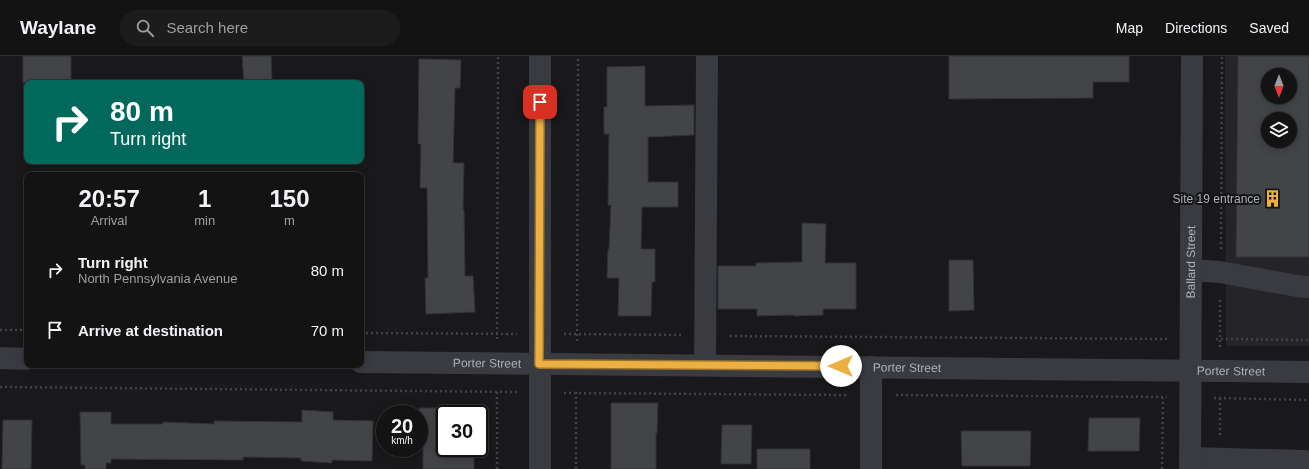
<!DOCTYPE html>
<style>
body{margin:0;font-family:Arial,sans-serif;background:#1c1c1d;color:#f1f3f6;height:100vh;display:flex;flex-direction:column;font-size:15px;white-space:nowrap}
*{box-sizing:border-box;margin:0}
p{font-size:13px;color:#9d9ea0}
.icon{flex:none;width:22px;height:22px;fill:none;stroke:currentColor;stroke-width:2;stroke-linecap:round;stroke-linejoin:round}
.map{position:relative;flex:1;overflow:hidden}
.sheet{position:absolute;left:24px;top:116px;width:340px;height:196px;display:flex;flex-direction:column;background:#131314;border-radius:8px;box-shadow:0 2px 10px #0003,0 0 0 1px #323234}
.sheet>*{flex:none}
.hud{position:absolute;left:24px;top:24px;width:340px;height:84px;border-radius:8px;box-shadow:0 2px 10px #0003,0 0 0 1px #323234;background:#00695c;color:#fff;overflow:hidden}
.needle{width:26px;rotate:180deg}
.fabs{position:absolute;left:1261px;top:12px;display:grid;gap:8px}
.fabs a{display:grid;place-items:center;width:36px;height:36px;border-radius:50%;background:#131314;box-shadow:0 2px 10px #0003,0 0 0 1px #323234;font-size:20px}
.speed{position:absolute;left:376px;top:349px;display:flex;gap:8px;font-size:20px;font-weight:700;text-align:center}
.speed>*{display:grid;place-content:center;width:52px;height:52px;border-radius:50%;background:#131314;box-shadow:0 2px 10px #0003,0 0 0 1px #323234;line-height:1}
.speed small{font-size:10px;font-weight:400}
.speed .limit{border:2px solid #111;border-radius:6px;background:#fff;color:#111}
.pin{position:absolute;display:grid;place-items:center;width:34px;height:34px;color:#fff;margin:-17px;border-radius:8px;box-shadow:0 2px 6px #0006}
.me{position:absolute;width:44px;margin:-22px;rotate:270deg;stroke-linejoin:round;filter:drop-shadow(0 0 3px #0008)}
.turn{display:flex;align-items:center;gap:14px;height:84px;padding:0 20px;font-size:18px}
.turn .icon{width:52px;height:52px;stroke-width:2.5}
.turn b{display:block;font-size:28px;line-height:34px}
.eta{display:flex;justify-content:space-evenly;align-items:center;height:68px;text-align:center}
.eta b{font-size:24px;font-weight:700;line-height:28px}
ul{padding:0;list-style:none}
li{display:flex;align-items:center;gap:12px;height:60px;padding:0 20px}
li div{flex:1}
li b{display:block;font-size:15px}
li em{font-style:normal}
header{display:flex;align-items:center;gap:24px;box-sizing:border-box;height:56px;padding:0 20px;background:#131314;border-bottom:1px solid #323234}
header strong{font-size:19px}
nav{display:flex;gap:22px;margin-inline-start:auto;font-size:14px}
.search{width:280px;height:36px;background:#1c1c1d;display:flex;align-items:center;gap:10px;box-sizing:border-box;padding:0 14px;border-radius:22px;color:#9d9ea0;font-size:15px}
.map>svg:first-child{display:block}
.built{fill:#252528;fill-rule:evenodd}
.building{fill:#434448;stroke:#333337;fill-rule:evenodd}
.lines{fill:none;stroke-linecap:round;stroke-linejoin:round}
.path{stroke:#404247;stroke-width:2.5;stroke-dasharray:2 3;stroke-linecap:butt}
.minor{stroke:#3a3b40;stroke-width:22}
.route-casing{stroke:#99722b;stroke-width:10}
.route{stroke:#ebb042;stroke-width:7}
.labels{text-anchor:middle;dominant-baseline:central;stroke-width:4;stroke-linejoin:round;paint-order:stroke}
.poi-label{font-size:12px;fill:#acb1ba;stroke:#141416;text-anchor:end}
.street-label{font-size:12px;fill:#acb1ba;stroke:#141416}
</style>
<header>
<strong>Waylane</strong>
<div class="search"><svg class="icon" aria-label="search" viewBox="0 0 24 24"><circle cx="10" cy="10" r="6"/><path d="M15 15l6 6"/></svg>Search here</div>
<nav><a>Map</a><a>Directions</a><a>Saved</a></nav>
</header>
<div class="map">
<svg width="1309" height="413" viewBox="0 0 1309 413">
<rect width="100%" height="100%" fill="#19191b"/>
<path class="built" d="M1225,0h84v290h-83zM1268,19h22v22h-22zM1268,63h22v22h-22z"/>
<path class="building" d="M23,0h48v27h-48z
M242,0h29l1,27h-28z
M949,0h180v26h-36v16l-144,1z
M1238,0h71v201h-73zM1268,19h22v22h-22zM1268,63h22v22h-22z
M419,3l42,1 -1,28h-5l-2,75h11l-1,47h1l1,66h8l2,36 -49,2 -1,-36h3l-1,-90h-7l1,-44h-3z
M645,10v40l49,-1v30l-46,2v45h30v25h-36l-1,42h14v33h-3l-1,34h-33l1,-38h-12l1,-29h1l2,-44h-3l1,-71h-5v-27h3v-40z
M802,167l24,1 -1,39h31v46h-33v6l-29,1v-1l-37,1v-7h-39v-43h38v-3l46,-1z
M949,204h24l1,50 -25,1z
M611,347h47l-1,30h-1v36h-45z
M419,352h53v6h-27v34h29v21h-51v-31h-4z
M302,354l31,2v8l40,1 -1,40 -40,-1v3l-31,-2v-3l-58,-1v3l-132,-1v4h-5v6h-21v-4h-4l-1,-53h31v12h52v-2l51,2v-3l88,1z
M1089,362h51l-1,33h-51z
M3,364h29l-1,49h-29z
M722,369h30l-1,39h-30z
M961,375h70l-1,35h-68z
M757,393h53v20h-53z"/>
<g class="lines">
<path class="path" d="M1221,193l1,-193
M0,274h27
M361,277l156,1
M564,278l117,1
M730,280l437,3
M497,283l1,-283
M1216,283l93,1
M577,285l1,-285
M1220,291v-49
M0,331l517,5
M564,337l283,2
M896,339l271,2
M1214,342l95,2
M1220,379v-37
M497,413v-79
M576,413v-77
M1162,413l1,-71"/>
<g class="minor">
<path d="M1191,214l29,2 77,14 12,1"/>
<path d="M0,302l27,1"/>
<path id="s1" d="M361,306l948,10"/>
<path d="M705,309l2,-309"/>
<path d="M1190,402l114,3"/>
<path d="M540,413v-413"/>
<path d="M871,413v-102"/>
<path id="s2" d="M1190,413l2,-413"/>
</g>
</g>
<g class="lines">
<defs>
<path id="route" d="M540,46l-1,262 302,2"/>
</defs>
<use href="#route" class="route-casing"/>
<use href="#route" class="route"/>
</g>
<defs>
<symbol id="building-bare" viewBox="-9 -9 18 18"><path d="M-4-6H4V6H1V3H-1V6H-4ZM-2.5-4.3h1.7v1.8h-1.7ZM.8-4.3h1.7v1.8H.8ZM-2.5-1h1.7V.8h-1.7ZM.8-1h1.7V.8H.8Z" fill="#ebb042" stroke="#141416" stroke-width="2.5" paint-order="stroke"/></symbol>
</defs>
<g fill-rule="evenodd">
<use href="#building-bare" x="1260" y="130" width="25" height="25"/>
</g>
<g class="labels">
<g class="poi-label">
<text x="1260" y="143">Site 19 entrance</text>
</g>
<g class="street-label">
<text stroke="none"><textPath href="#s2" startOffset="207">Ballard Street</textPath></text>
<text stroke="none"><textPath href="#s1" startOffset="126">Porter Street</textPath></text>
<text stroke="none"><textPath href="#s1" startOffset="546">Porter Street</textPath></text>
<text stroke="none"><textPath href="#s1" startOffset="870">Porter Street</textPath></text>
</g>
</g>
</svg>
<div class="fabs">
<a><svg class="needle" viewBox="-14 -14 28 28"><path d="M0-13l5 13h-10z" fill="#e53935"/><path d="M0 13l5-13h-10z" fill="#9d9ea0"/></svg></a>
<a><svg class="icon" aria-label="layers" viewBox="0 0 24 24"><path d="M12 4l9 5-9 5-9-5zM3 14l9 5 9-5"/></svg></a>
</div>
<div class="speed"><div>20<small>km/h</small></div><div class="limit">30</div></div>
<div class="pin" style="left:540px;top:46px;background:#d93025"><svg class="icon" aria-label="arrive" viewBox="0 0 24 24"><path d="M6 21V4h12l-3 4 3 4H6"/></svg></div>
<svg class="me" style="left:841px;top:310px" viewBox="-20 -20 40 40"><circle r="19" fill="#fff"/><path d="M0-13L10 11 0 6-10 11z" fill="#ebb042"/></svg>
<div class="hud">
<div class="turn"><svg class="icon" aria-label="right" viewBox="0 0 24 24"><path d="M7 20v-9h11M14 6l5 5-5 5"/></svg><div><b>80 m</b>Turn right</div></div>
</div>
<section class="sheet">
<div class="eta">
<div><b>20:57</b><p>Arrival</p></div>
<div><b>1</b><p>min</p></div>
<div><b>150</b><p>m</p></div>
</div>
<ul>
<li><svg class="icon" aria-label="right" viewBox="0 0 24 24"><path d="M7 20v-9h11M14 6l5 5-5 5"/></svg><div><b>Turn right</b><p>North Pennsylvania Avenue</p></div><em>80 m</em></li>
<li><svg class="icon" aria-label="arrive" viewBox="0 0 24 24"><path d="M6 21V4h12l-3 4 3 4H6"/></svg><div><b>Arrive at destination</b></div><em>70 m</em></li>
</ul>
</section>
</div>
